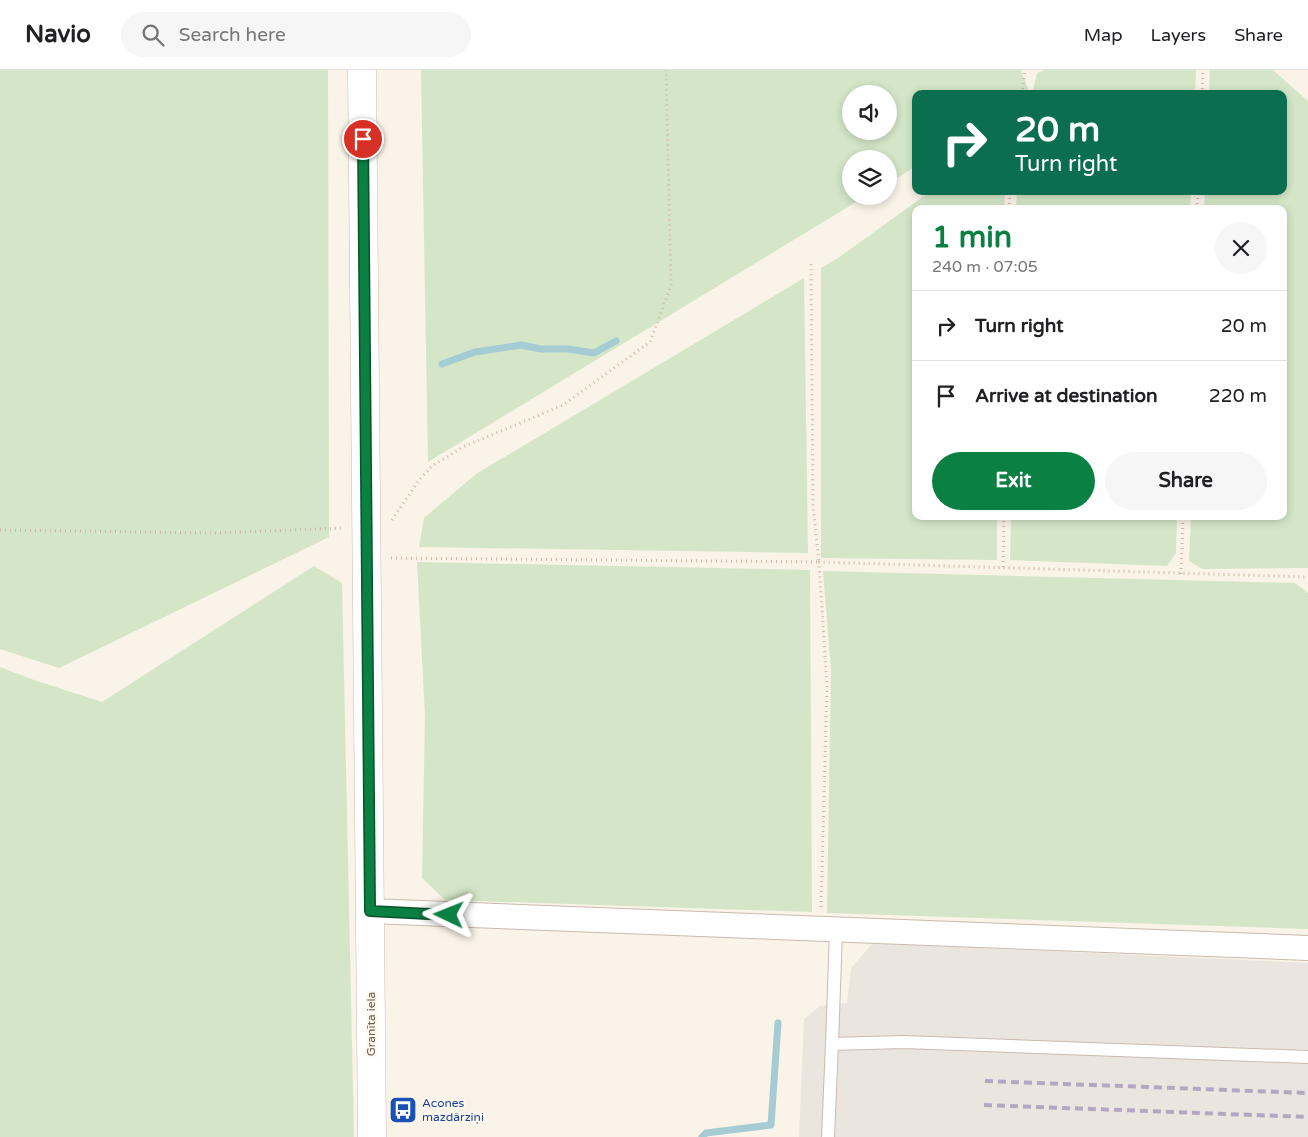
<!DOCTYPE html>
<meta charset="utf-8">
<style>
body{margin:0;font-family:"Varela Round",sans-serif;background:#f6f6f6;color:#202124;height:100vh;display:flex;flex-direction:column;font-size:19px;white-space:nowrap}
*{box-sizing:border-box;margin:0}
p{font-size:16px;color:#757577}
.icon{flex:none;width:28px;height:28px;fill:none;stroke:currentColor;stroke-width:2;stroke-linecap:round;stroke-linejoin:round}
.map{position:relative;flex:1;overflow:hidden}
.details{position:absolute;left:912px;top:135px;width:375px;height:315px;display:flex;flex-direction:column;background:#fff;border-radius:10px;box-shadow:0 2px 8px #0003}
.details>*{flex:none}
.hud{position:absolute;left:912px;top:20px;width:375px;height:105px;border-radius:10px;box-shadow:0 2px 8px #0003;background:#0b6e4f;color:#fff;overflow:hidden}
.tools{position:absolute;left:842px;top:15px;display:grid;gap:10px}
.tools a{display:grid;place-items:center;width:55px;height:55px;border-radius:50%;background:#fff;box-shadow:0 2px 8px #0003;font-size:25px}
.pin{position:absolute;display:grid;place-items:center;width:42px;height:42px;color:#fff;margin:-21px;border:2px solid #fff;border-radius:50%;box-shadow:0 1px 5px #0007}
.me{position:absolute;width:55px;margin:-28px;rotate:272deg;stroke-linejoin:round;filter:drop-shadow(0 0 4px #0008)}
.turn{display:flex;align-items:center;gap:18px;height:105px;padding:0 20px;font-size:22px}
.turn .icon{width:65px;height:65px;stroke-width:2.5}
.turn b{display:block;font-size:35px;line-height:42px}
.round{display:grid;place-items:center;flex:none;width:52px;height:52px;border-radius:26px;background:#f6f6f6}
.summary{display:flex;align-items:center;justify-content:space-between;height:85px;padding:0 20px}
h1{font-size:30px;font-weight:800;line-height:38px;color:#0b8043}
.cta{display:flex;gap:10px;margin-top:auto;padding:10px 20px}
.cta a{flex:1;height:58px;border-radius:30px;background:#0b8043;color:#fff;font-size:20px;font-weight:800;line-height:58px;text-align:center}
.cta a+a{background:#f6f6f6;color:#202124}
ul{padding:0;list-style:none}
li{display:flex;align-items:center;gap:15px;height:70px;padding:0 20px;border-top:1px solid #e0e0e0}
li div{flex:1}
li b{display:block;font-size:19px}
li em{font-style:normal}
header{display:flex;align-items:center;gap:30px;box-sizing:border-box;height:70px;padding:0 25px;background:#fff;border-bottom:1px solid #e0e0e0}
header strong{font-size:24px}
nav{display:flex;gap:28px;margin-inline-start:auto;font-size:18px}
.search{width:350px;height:45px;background:#f6f6f6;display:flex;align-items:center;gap:12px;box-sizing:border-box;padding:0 18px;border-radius:28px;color:#757577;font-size:19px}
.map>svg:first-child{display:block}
.industrial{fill:#ebe5e0}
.green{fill:#d4e6c7;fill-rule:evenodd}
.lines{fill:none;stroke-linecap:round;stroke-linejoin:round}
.stream{stroke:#a5ccd3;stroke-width:7}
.lane-casing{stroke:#cbbaae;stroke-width:14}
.street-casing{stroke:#cbbaae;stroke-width:26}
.secondary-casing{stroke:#cdbbac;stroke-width:29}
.path{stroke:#d2b6a5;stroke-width:3;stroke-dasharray:1 4;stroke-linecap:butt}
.lane{stroke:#fff;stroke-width:12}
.street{stroke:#fff;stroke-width:24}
.secondary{stroke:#fff;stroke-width:28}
.rail{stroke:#b5a7c3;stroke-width:4;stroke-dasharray:8 5;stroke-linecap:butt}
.route-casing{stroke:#07532c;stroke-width:12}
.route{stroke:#0b8043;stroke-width:9}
.labels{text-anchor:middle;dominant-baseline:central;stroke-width:4;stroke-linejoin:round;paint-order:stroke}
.street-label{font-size:12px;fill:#715a4e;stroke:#fdf7ed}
.transit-label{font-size:12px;fill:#164399;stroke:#fdf7ed;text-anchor:start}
</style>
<header>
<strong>Navio</strong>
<div class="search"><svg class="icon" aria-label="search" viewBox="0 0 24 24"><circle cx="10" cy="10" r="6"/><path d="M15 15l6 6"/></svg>Search here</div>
<nav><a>Map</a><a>Layers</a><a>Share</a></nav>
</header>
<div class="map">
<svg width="1308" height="1067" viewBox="0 0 1308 1067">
<rect width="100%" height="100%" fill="#faf3e7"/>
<path class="industrial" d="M873,873l435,20v174h-509l5,-118 16,-13 27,-3 4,-35z"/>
<path class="green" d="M0,0h328l1,467 -270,131 -59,-19z
M421,0h600l9,24h-114v72l-27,17v-24h-38v37h15l-438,266zM851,24h38v37h-38z
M1045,0h151l-1,24h-163l5,-21z
M1210,0h63l35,31v467l-106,1 -13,-8 2,-45h93v-307h-80l1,-18h79v-97h-75z
M931,121h74l-1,18h-88v307h81v44l-176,-2v-290l17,-10z
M1017,121h174l-1,18h-174z
M804,208l4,275 -389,-6 5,-29 52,-44z
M1011,446h166l-1,37 -9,13 -157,-6z
M417,492l393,8 2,342 -367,-12 -23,-22 3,-162z
M314,496l28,17 12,554h-354v-470l34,13 68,22z
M823,501l472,12 13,10v336l-481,-16 4,-243z"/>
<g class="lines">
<path class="stream" d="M442,294l33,-12 46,-7 20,4h27l26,4 22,-12
M702,1067l4,-4 65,-8 7,-102"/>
<defs>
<path id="lane" d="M832,974l4,-113
M828,1067l4,-93 72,-2 404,15"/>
<path id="street" d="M370,841l938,37"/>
<path id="secondary" d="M362,0l10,1067"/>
</defs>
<use href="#lane" class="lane-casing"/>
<use href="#street" class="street-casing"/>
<use href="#secondary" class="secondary-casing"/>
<path class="path" d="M1022,24l3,-24
M1202,24l1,-24
M1009,139l1,-18
M1197,139l1,-18
M392,450l27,-40 13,-14 31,-19 100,-42 87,-63 21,-57 -5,-215
M0,460l215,3 127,-5
M391,488l428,4 -6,-55 -2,-243
M1003,497l1,-51
M1181,504l2,-58
M821,837l6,-220 -8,-125 489,15"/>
<use href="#lane" class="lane"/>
<use href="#street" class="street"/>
<use href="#secondary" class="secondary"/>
<path class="rail" d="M985,1011l323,12
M984,1035l324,12"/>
</g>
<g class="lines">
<defs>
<path id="route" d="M363,69l7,772 79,4"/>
</defs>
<use href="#route" class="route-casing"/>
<use href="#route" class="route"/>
</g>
<defs>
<symbol id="bus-square" viewBox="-11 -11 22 22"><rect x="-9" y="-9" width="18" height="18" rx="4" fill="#1a4fb4" stroke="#fdf7ed"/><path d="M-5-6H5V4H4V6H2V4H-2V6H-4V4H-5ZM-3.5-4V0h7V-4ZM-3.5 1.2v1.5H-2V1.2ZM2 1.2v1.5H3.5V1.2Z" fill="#fff"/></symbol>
</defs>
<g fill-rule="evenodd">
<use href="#bus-square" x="387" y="1024" width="32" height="32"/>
</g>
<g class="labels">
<g class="street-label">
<text transform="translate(371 954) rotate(-90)">Granīta iela</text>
</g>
<g class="transit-label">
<text x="422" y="1033">Acones<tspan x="422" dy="14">mazdārziņi</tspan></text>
</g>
</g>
</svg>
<div class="tools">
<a><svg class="icon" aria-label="sound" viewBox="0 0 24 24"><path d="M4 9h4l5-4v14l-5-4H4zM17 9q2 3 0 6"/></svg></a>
<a><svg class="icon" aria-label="layers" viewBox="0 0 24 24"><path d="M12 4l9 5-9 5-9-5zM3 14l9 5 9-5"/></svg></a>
</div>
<div class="pin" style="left:363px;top:69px;background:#d93025"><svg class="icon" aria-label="arrive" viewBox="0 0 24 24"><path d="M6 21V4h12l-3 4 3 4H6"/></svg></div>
<svg class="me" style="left:449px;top:845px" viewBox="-20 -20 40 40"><path d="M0-17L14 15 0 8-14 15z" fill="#0b8043" stroke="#fff" stroke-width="4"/></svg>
<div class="hud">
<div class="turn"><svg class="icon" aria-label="right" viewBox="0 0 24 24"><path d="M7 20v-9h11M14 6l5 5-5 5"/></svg><div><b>20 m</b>Turn right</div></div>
</div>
<section class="details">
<div class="summary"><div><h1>1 min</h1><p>240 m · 07:05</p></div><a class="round"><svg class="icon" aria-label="close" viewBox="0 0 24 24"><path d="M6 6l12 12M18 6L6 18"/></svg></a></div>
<ul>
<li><svg class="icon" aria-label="right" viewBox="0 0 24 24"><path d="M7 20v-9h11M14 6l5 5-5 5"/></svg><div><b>Turn right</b></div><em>20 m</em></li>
<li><svg class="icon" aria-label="arrive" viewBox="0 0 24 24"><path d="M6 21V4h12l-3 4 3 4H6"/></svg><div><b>Arrive at destination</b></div><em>220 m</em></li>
</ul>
<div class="cta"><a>Exit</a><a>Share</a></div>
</section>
</div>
